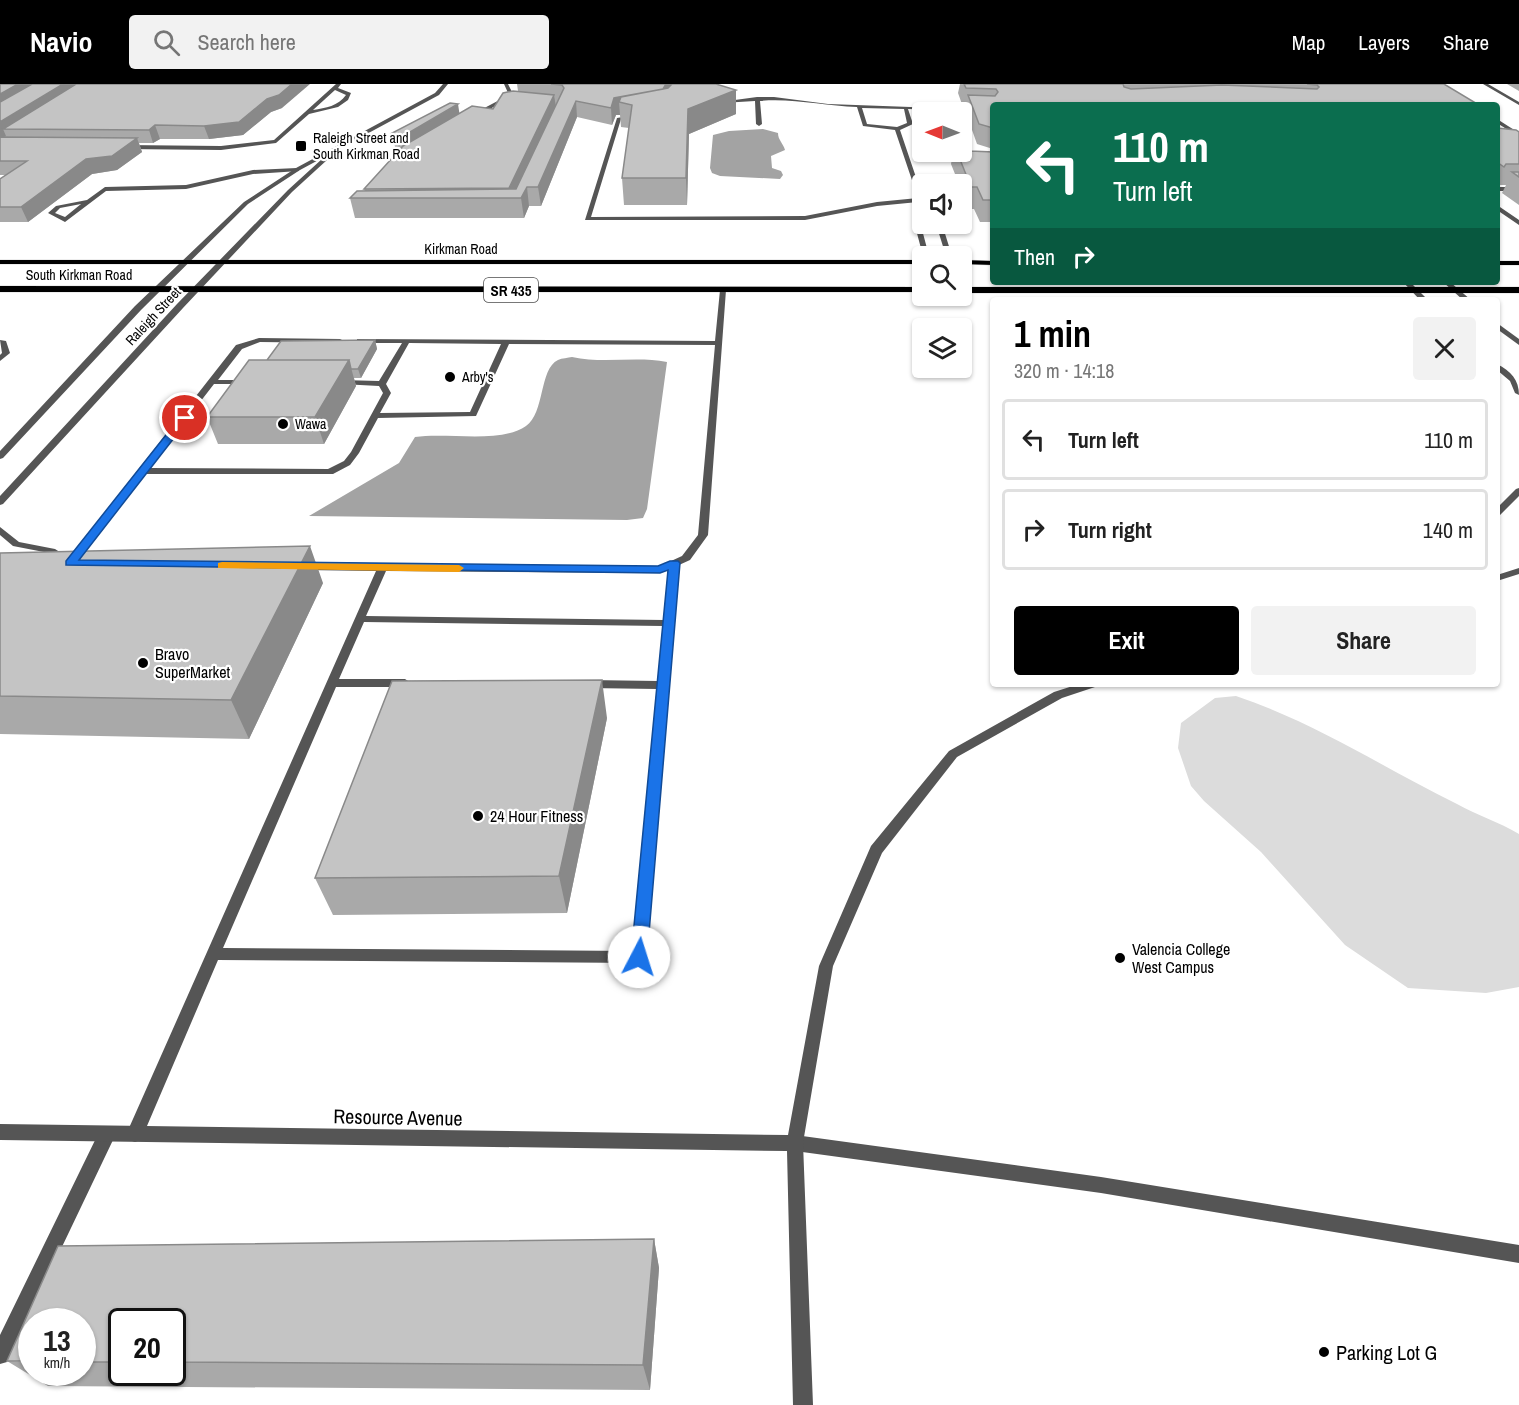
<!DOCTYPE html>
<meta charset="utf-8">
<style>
body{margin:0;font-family:"Archivo Narrow",sans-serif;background:#f2f2f2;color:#222;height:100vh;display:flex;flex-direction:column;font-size:22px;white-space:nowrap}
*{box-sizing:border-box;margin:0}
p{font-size:20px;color:#767676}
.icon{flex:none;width:33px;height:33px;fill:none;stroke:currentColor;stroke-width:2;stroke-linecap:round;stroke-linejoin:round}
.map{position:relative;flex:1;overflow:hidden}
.panel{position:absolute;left:990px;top:213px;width:510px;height:390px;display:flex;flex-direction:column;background:#fff;border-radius:6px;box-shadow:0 2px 4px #0004}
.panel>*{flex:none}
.banner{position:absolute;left:990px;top:18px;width:510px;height:183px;border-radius:6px;box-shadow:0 2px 4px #0004;background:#0b6e4f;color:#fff;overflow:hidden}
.needle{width:39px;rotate:271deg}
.controls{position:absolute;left:912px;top:18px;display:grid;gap:12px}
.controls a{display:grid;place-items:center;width:60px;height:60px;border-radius:6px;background:#fff;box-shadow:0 2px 4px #0004;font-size:30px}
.speed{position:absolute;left:18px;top:1224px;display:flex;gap:12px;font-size:30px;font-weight:700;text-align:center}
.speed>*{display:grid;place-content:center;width:78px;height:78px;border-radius:50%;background:#fff;box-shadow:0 2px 4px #0004;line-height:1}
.speed small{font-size:15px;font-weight:400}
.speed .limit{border:3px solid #111;border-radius:9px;background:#fff;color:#111}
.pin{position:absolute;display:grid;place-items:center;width:51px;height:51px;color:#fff;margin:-26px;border:3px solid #fff;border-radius:50%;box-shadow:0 2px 6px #0007}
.me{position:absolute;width:66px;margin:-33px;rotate:5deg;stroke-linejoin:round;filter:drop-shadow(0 0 4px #0008)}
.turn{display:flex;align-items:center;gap:21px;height:126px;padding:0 24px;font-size:27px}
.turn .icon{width:78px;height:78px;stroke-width:2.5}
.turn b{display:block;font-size:42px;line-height:51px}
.then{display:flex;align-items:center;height:57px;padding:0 24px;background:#0003;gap:12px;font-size:22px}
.round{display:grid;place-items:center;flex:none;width:63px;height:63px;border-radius:6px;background:#f2f2f2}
.overview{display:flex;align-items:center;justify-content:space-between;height:102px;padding:0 24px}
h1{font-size:36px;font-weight:700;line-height:45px;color:#000}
.cta{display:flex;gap:12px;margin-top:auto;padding:12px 24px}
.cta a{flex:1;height:69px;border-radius:6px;background:#000;color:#fff;font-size:24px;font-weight:700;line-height:69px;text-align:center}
.cta a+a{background:#f2f2f2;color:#222}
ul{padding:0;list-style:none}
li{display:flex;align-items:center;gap:18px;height:81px;margin:0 12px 9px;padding:0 12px;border:3px solid #e0e0e0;border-radius:6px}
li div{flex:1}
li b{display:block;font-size:22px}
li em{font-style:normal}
header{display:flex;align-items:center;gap:36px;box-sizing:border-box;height:84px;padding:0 30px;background:#000;color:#fff}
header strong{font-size:28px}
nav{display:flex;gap:33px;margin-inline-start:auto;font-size:21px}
.search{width:420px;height:54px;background:#f2f2f2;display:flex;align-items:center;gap:15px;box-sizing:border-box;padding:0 21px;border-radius:6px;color:#767676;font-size:22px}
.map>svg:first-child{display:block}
.green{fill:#dcdcdc}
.water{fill:#a3a3a3}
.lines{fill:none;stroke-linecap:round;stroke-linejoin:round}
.primary-casing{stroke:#dbdbdb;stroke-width:1}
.service{fill:#555;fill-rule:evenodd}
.tertiary{fill:#555;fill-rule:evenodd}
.primary{fill:#000;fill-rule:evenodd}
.wall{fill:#a9a9a9;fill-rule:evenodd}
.shaded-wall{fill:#898989}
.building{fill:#c4c4c4;stroke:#898989;stroke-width:1.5}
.route{fill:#1a73e8;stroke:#114b97;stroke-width:1.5}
.slow{fill:#f59e0b}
.poi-dot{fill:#000;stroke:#fff;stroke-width:2}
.labels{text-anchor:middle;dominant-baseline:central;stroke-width:4.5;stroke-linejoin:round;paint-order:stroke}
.far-poi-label{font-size:14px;fill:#000;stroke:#fff;text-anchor:start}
.far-street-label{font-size:14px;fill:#000;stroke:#fff}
.shield{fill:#fff;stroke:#4c4c4c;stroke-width:1.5}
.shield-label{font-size:15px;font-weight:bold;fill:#000}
.poi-label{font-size:16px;fill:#000;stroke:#fff;text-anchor:start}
.near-street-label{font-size:20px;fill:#000;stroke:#fff}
.near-poi-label{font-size:20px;fill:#000;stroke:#fff;text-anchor:start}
</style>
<header>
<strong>Navio</strong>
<div class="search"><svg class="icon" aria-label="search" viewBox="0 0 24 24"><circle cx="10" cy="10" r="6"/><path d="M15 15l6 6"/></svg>Search here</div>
<nav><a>Map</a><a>Layers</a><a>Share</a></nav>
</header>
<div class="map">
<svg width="1519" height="1321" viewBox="0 0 1519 1321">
<rect width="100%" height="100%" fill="#fff"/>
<path class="green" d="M1236,612c80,27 146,71 221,108 20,11 42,18 62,30v153l-33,6 -78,-5 -63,-43 -84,-93 -57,-51 -13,-15 -13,-38 3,-25 34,-25z"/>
<path class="water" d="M763,45l15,4c0,7 5,10 7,17l-14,6 1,12 9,3 2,4 -3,4 -60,-3 -8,-3 -2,-5 3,-33 16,-4z
M572,273c31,7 64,-1 95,5l-20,147 -4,9 -16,2 -318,-4 90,-53 16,-26c32,-5 85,7 111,-11 19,-13 13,-57 32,-66 4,-2 10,-2 14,-3z"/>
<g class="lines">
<defs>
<path id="primary" d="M0,176h922v4h-922z
M962,176l31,1v4l-31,-1z
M1497,177h22v4h-22z
M0,202l922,1v5h-922z
M962,203h557v6h-557z"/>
</defs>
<use href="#primary" class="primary-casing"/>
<path class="service" d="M336,0h5l-3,4 13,5 -3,7 -10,7 -29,7 -33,29 -55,7 -97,-1 -3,-2 3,-2 97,1 53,-6zM335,6l11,5c-8,11 -20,13 -33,15z
M504,0h4l7,14 8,2v2l-12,-2 -1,-2 -33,18h-4v-2l36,-19z
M1483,0h5l31,18v3z
M757,13h17l54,7 165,6v2l-85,-3 5,15 -13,6 22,65 -2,27 9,34h-6l-9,-34 4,-20 -41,4 -72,14h-220l32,-102 17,-3 2,2 -15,2 -30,98 214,-1 72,-14 41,-4 -23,-68 -32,-4 -6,-19c-32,-1 -65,-9 -97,-6l2,23 -3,2 -3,-2 -1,-23 -33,2 -2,-1zM862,24l42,1 3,14 -10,4 -30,-3z
M1497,35l22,14v4l-22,-14z
M297,84l2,3 -46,3 -67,15 -80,2 -41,31 -17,-9 8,-7 31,-6 18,-13 81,-2 67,-15zM81,120l-16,13 -10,-4 5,-5z
M1497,103h22v4h-22z
M1497,121l22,15v5l-22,-15z
M936,140h6l10,32h-6z
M723,204l3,2 -18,245 -18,25 -11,5 -33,392 -2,4 -5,2 -421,-3 -77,180 -6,2 -6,-2 -2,-6 2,-6 247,-557 -73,-1 -4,-1v-4l359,2 24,-11 16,-21 17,-190 -206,-1 -33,72 -98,2 -19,35 -9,12 -17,9h-188l-71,91h-8l-17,-12 -36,-7 -13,-11v-8l19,15 36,7 14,9 167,-213 23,-7 81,1 4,2 -4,2 -80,-1 -18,7 -24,31h34v4h-38l-65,84 179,1 16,-8 7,-9 32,-59 -4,-7 -38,-2 -4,-2 4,-2 38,1 23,-38h-45v-4l358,2 5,-51zM409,259l92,1 -31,68 -90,1 11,-20 -5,-9zM668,486l-4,50 -298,-4 20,-45 274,2zM364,538l299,4 -5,55 -70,-1 -6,4 6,4 69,1 -25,262 -409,-3 113,-261h69l6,-4 -6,-4h-66z
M0,256l6,1 4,12 -10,8v-6l2,-2z
M107,1042l6,2 2,6 -2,6 -106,222 -7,2v-29l101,-207z
M795,1051l306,42 418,68v18l-418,-70 -306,-42 -6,-2 -2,-6 2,-6z"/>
<path class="tertiary" d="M443,0h5l-9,11 -139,75 -52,34 -107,106 -138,148 -3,1v-8l135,-145 109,-104 52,-34 139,-75z
M322,75l5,1 -35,32 -109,116 -180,196 -3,1v-9l177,-192 111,-114z
M1403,198h7l18,18h-8z
M1443,198h7l21,18h-8z
M1497,239l22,16v6l-22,-16z
M1497,280c14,7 22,16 22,31l-4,-2 -5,-12 -13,-11z
M1519,404v8l-19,19 -3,1v-8l19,-19z
M1519,484v6l-22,7v-6z
M1079,600h18l-2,3 -33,11 -105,59 -75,96 -49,113 -30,177 10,262h-20l-6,-254 -787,-11v-16l788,11 31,-169 52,-120 78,-95 105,-59z"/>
<use href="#primary" class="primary"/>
</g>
<path class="wall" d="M0,0l282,24 -11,4 -28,23 -34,4h-49l-7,4h-14l3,9 -25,18 -25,4 -64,48h-28v-43l6,-4h-6z
M517,0h199l20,30 -47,20 -2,71h-63l-2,-27 7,-50 -8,-1 -1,-12h-4l-4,10 -35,-8 -36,89h-12l-5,12h-169l-5,-20 15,-7 -1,-2 38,-41 -7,-1 -3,-14 68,-20 33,-4 25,-18z
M960,0h484l-451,21v44l-16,-5 -11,-31 1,-6h-4l-5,-14z
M1507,0h12v7z
M1497,44l22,4v73l-17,-12 4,-8h-9z
M970,67l23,1v70h-13l-6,-13h-6l-6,-18v-7h-3l-8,-20 2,-12z
M375,256l2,9 -16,29h-7l2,8 -32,58h-106l-11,-27 60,-57z
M0,469l323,30 -74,156 -249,-5z
M607,634l-40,195 -234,2 -18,-37z
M654,1155l5,29 -9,122 -602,-4 -41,-25 51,-115zM32,1238h50v50h-50v-10l-25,-1h25zM122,1238h50v50h-50z"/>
<path class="shaded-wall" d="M18,0h27l-45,26v-16z
M63,0h25l-85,45 3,7 -6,3v-17z
M292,0h18l-28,24 -11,4 -28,23 -34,4 -5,-13z
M666,0h10v10l-44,11 -13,-3 1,13h-4l-4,10 -1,-17 3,-10z
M736,6v24l-47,20 -2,71 -1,-27 2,-69z
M554,11l2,12 -43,91 -4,-10z
M576,17l1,16 -36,89 -3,-19z
M458,20l2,13 -52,31 -3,-13z
M155,41l5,14 -7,4 -4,-13z
M137,54l5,14 -25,18 -25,4 -64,48 -7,-15 65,-48z
M527,103l2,19 -5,12 -3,-20z
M375,256l2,9 -16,29 -3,-9z
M349,276l7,26 -32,58 -9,-27z
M310,462l13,37 -74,156 -18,-39z
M602,596l5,38 -40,195 -8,-37z
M654,1155l5,29 -9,122 -7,-25z"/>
<path class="building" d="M0,0h18l-18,10z
M32,0h31l-63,38v-20z
M76,0h216l-13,11 -12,4 -28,23 -35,4 -49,-1 -6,5 -146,-1z
M551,0h115l-3,5 -49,9 -3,10 -35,-7 -38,86h-11l-6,11h-171l7,-7 159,-2 48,-101 -2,-3z
M672,0h44l20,6 -48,19 -2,69h-64l10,-73 -13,-3 2,-5 47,-9z
M964,0h159l1,3 7,2 91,-4 95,4 2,-2 -2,-2 -10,-1h137l35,21h-486v23l-14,-4 -11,-29 27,1 3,-4 -2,-3 -30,-1z
M513,7l41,4 -45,93 -145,1 39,-43 69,-40 21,3 10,-16z
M450,19l8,1 -53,31 -13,-2z
M1497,44l19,2 3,2v32h-13l-2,3 -7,-5z
M0,53l137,1 -25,18 -26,3 -65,48h-21v-28l27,-18h-27z
M962,61l8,6 23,1v48h-10l-6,-13h-6l-14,-35h5z
M1512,88h7v5z
M375,256l-17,29h-7l-2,-9h-82l14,-19z
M249,276h100l-34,57h-108z
M310,462l-79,154 -231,-4v-143z
M602,596l-43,196 -244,2 77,-197z
M654,1155l-11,126 -471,-3v-40h-50v40h-40v-40h-50v39h-25l51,-115z"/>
<path class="route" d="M185,331l4,3 -1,2 -109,140 579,6 12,-5h8l2,2 -33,394 -2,4 -6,2 -6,-2 -2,-4 37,-387 -8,3 -594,-8v-4l115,-145z"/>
<path class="slow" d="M222,478l237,3 5,3 -5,4 -241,-4v-5z"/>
<g class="poi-dot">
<rect x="295" y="56" width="12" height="12" rx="3"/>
<circle cx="450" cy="293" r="6"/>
<circle cx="283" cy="340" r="6"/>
<circle cx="143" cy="579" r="6"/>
<circle cx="478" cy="732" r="6"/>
<circle cx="1120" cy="874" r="6"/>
<circle cx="1324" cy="1268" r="6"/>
</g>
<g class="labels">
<g class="far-poi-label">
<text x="313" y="54">Raleigh Street and<tspan x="313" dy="16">South Kirkman Road</tspan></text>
<text x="462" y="293">Arby's</text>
<text x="295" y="340">Wawa</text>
</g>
<g class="far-street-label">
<text x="461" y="165">Kirkman Road</text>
<text x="79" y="191">South Kirkman Road</text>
<text transform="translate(153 232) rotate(-47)">Raleigh Street</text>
</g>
<rect class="shield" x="484" y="194" width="54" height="24" rx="4.5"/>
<g class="shield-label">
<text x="511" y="206">SR 435</text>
</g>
<g class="poi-label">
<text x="155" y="570">Bravo<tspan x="155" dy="18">SuperMarket</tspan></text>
<text x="490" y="732">24 Hour Fitness</text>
<text x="1132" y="865">Valencia College<tspan x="1132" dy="18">West Campus</tspan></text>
</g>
<g class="near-street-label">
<text transform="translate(398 1033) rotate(1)">Resource Avenue</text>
</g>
<g class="near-poi-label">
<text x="1336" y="1268">Parking Lot G</text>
</g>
</g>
</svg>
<div class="controls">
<a><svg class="needle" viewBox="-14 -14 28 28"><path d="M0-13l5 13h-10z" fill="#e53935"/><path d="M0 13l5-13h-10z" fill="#767676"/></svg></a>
<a><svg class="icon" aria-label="sound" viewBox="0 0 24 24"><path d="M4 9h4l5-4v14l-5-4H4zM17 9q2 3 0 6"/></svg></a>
<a><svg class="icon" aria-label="search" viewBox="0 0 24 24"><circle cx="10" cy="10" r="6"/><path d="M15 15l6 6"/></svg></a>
<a><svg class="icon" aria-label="layers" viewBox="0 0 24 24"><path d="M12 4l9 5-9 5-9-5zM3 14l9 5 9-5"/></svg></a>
</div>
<div class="speed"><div>13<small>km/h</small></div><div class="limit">20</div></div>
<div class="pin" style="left:185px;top:334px;background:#d93025"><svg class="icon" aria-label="arrive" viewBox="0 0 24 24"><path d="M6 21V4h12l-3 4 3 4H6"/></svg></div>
<svg class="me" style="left:639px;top:873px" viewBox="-20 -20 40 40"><circle r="19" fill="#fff"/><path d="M0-13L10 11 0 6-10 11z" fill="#1a73e8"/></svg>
<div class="banner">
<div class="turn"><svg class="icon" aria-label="left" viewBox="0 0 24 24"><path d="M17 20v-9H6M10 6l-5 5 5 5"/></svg><div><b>110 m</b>Turn left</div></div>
<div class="then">Then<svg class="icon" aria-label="right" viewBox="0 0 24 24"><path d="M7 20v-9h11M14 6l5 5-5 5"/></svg></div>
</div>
<section class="panel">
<div class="overview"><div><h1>1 min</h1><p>320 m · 14:18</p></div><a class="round"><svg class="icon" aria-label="close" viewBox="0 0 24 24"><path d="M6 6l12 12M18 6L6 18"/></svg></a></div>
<ul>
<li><svg class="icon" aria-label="left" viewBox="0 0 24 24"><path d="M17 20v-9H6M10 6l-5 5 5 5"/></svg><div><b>Turn left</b></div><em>110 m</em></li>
<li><svg class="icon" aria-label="right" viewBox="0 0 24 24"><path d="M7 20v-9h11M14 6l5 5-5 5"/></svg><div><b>Turn right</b></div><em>140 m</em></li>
</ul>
<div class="cta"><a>Exit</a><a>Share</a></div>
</section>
</div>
